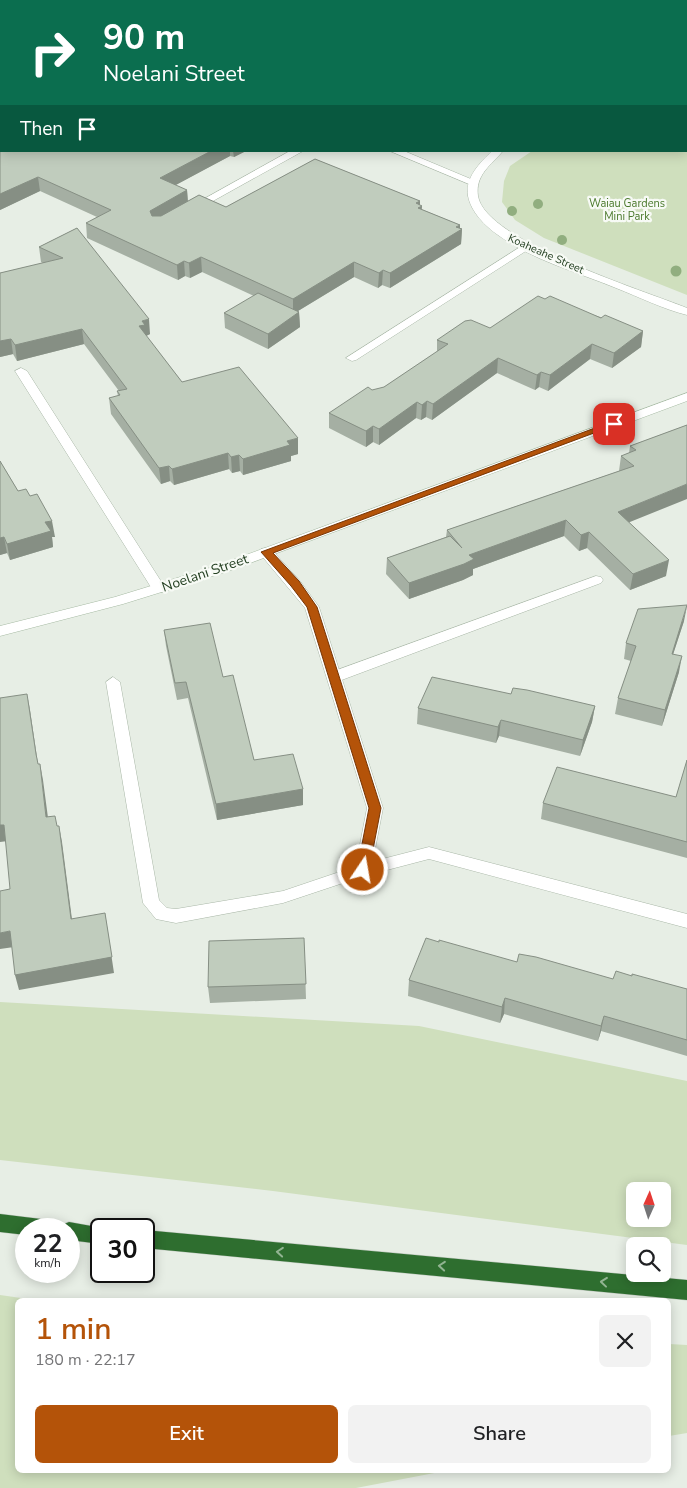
<!DOCTYPE html>
<meta charset="utf-8">
<style>
body{margin:0;font-family:"Nunito Sans",sans-serif;background:#f2f2f2;color:#202124;height:100vh;display:flex;flex-direction:column;font-size:19px;white-space:nowrap}
*{box-sizing:border-box;margin:0}
p{font-size:16px;color:#757577}
.icon{flex:none;width:28px;height:28px;fill:none;stroke:currentColor;stroke-width:2;stroke-linecap:round;stroke-linejoin:round}
.map{position:relative;flex:1;overflow:hidden}
.panel{position:absolute;left:15px;top:1298px;width:656px;height:175px;display:flex;flex-direction:column;background:#fff;border-radius:8px;box-shadow:0 2px 12px #0003}
.panel>*{flex:none}
.banner{position:absolute;left:0px;top:0px;width:688px;height:152px;box-shadow:0 2px 12px #0003;background:#0b6e4f;color:#fff;overflow:hidden}
.needle{width:32px;rotate:3deg}
.tools{position:absolute;left:626px;top:1182px;display:grid;gap:10px}
.tools a{display:grid;place-items:center;width:45px;height:45px;border-radius:8px;background:#fff;box-shadow:0 2px 12px #0003;font-size:25px}
.speed{position:absolute;left:15px;top:1218px;display:flex;gap:10px;font-size:25px;font-weight:700;text-align:center}
.speed>*{display:grid;place-content:center;width:65px;height:65px;border-radius:50%;background:#fff;box-shadow:0 2px 12px #0003;line-height:1}
.speed small{font-size:12px;font-weight:400}
.speed .limit{border:2px solid #111;border-radius:8px;background:#fff;color:#111}
.pin{position:absolute;display:grid;place-items:center;width:42px;height:42px;color:#fff;margin:-21px;border-radius:10px;box-shadow:0 2px 8px #0006}
.me{position:absolute;width:55px;margin:-28px;rotate:12deg;stroke-linejoin:round;filter:drop-shadow(0 0 4px #0008)}
.turn{display:flex;align-items:center;gap:18px;height:105px;padding:0 20px;font-size:22px}
.turn .icon{width:65px;height:65px;stroke-width:2.5}
.turn b{display:block;font-size:35px;line-height:42px}
.then{display:flex;align-items:center;height:48px;padding:0 20px;background:#0003;gap:10px;font-size:19px}
.round{display:grid;place-items:center;flex:none;width:52px;height:52px;border-radius:8px;background:#f2f2f2}
.summary{display:flex;align-items:center;justify-content:space-between;height:85px;padding:0 20px}
h1{font-size:30px;font-weight:600;line-height:38px;color:#b45309}
.primary-button{display:flex;gap:10px;margin-top:auto;padding:10px 20px}
.primary-button a{flex:1;height:58px;border-radius:8px;background:#b45309;color:#fff;font-size:20px;font-weight:600;line-height:58px;text-align:center}
.primary-button a+a{background:#f2f2f2;color:#202124}
.map>svg:first-child{display:block}
.green{fill:#cfdfbd;fill-rule:evenodd}
.lines{fill:none;stroke-linecap:round;stroke-linejoin:round}
.lane-casing{stroke:#a9b7a7;stroke-width:1}
.street-casing{stroke:#a9b7a7;stroke-width:1}
.secondary-casing{stroke:#a6baa3;stroke-width:1}
.highway-casing{stroke:#c2cac1;stroke-width:1}
.lane{fill:#fff;fill-rule:evenodd}
.street{fill:#fff;fill-rule:evenodd}
.secondary{fill:#fff;fill-rule:evenodd}
.highway{fill:#2e6e2f;fill-rule:evenodd}
.tree{fill:#91ae7f}
.wall{fill:#a5afa3}
.shaded-wall{fill:#868f84}
.building{fill:#c0ccbd;stroke:#868f84}
.oneway{stroke:#92b492}
.route{fill:#b45309;stroke:#753606}
.labels{text-anchor:middle;dominant-baseline:central;stroke-width:4.5;stroke-linejoin:round;paint-order:stroke}
.far-park-label{font-size:11px;fill:#4a792c;stroke:#f7faf5}
.far-street-label{font-size:11px;fill:#254123;stroke:#f7faf5}
.street-label{font-size:14px;fill:#254123;stroke:#f7faf5}
</style>
<div class="map">
<svg width="687" height="1488" viewBox="0 0 687 1488">
<rect width="100%" height="100%" fill="#e7eee5"/>
<path class="green" d="M687,111v184l-143,-57 -29,-18 -13,-18 2,-21 6,-15 22,-15h154z
M0,1002l419,24 268,55v164l-414,-54 -273,-31zM635,1191h27v28h-27z
M0,1295l35,5h-17v170h432l-94,18h-356z
M669,1344l18,1v88l-18,3z"/>
<g class="lines">
<defs>
<path id="lane" d="M290,151h13l-108,60 -9,-2z
M390,151h14l74,31 -9,2z
M525,244l4,1v4l-173,111 -4,1 -6,-3z
M21,368l6,3 137,215 2,3 -2,3h-10l-139,-221z
M596,576l5,1 2,3 -2,3 -262,98h-10l-2,-4 2,-4z
M113,677l7,5 39,218 8,8 9,1 107,-18 80,-27 66,-17 258,67v14l-258,-69 -65,17 -81,27 -107,20 -20,-4 -13,-16 -37,-221z"/>
<path id="street" d="M686,98h1v6h-1z
M492,151h11c-12,14 -28,24 -25,45 7,45 167,95 209,112v7c-24,-6 -48,-18 -71,-27 -39,-16 -84,-28 -118,-53 -13,-9 -27,-23 -30,-39 -3,-19 12,-33 24,-45z
M266,548l5,1 29,32 19,26 64,201 -12,62 -2,4 -6,2 -6,-2 -2,-4 12,-62 -62,-200 -44,-53 -2,-3 2,-3z"/>
<path id="secondary" d="M687,393v8l-461,171 -103,32 -123,32v-10l115,-29 101,-31z"/>
<path id="highway" d="M0,1214l49,6 7,3 3,6h-33v6l-26,-3z
M69,1222l39,7h-7v15l-32,-4v-11h-9l2,-4z
M144,1230l543,50v20l-543,-52z"/>
</defs>
<use href="#lane" class="lane-casing"/>
<use href="#street" class="street-casing"/>
<use href="#secondary" class="secondary-casing"/>
<use href="#highway" class="highway-casing"/>
<use href="#lane" class="lane"/>
<use href="#street" class="street"/>
<use href="#secondary" class="secondary"/>
<use href="#highway" class="highway"/>
</g>
<g class="tree">
<circle cx="538" cy="204" r="5"/>
<circle cx="512" cy="211" r="5"/>
<circle cx="562" cy="240" r="5"/>
<circle cx="676" cy="271" r="5.5"/>
</g>
<path class="wall" d="M0,0h514l-2,1h-511v150h245l-12,6 -4,-1 -55,29 12,5 1,11 11,-6 27,12 89,-48 105,42v4l2,1 -1,3 39,16v3l2,1 -1,15 -71,44 -8,-3 -4,3 -24,-11 -56,34 1,1 1,15 -32,22 -43,-21 -1,-15 30,-17 -52,-24 -12,6 -5,-2 -7,4 -91,-42 -1,-15 11,-6 -57,-26 -40,19z
M687,0v81h-1v-80z
M77,228l73,106 -4,2 36,46 116,72 -7,2v5l-48,14 -3,-4 -8,2 -3,-4 -55,16 -4,-4 -9,3 -50,-70 -2,-16 9,-2 -1,-5h2l-35,-47 -67,17 -4,-7 -13,3v-84l43,-10 -2,-1 -2,-15z
M545,299l98,32 -2,16 -29,21 -22,-9 -42,32 -9,-4 -4,3 -38,-17 -65,47 -6,-3 -5,3 -5,-2 -37,27 -6,-3 -7,5 -37,-19v-15l55,-26 53,-35v-12l53,-12z
M687,425l-58,97 37,54 -36,14 -43,-42 -8,3 -15,-15 -91,33v6l-10,5 -54,19 -23,-25 1,-16 59,-21 1,-7 172,-59 2,-15 8,-3 1,-7z
M0,461l18,30 37,46h-3l1,10 -43,13 -3,-7 -7,2z
M684,621l-11,33 6,18 -17,54 -47,-12 3,-16 13,-37 -7,-2 2,-16z
M164,630l59,47 31,83 49,29v16l-86,15 -29,-122 -11,2 -11,-54z
M511,694l84,12 -3,16 -12,34 -81,-20 -3,7 -79,-19 1,-16z
M687,760v98l-146,-39 2,-16 133,-6z
M304,938l2,61 -96,4 -2,-16z
M517,962l96,17 19,-3 55,13v67l-86,-25 -3,10 -94,-27 -4,9 -92,-27 1,-16z"/>
<path class="shaded-wall" d="M499,0h15l-2,1h-14z
M211,151h19v5l-69,37 -1,-15z
M233,151h13l-12,6z
M38,177l2,14 -40,19v-16z
M187,190l1,15 -37,20 -1,-14z
M420,201v6l2,-1 -1,14 -5,-17z
M460,225v5l2,-1 -1,15 -71,44v-15z
M201,257l1,15 -12,6 -1,-15z
M184,261l1,15 -7,4 -1,-15z
M354,262v15l-61,37v-15z
M383,270l-1,15 -4,3 1,-15z
M299,312l1,15 -32,22v-15z
M149,319l1,15 -4,2 -7,-10 3,-5z
M82,329l2,15 -67,17 -2,-16z
M643,331l-2,16 -29,21 2,-15z
M11,339l2,15 -13,3v-16z
M592,344l-2,15 -42,32 2,-16z
M498,358l-1,15 -65,47 1,-16z
M541,372l-2,15 -4,3 2,-15z
M427,401l-1,16 -5,3 1,-15z
M417,402l-1,16 -37,27v-16z
M373,426v16l-7,5v-16z
M298,438v16l-7,2v5l-48,14v-16l44,-18z
M228,453l1,16 -55,16 -2,-16z
M239,455l1,16 -8,2 -1,-16z
M169,466l1,15 -9,3 -2,-16z
M687,484v15l-72,29 3,-16z
M566,520l-2,16 -91,33v6l-10,5 -54,19v-16l60,-28z
M52,521l3,16h-3l1,10 -43,13 -3,-16 38,-22z
M589,532l-2,16 -8,3 2,-16z
M4,537l3,16 -7,2v-17z
M669,560l-3,16 -36,14 3,-16z
M687,606l-3,15 -16,49 4,-16z
M682,656l-3,16 -17,54 3,-16z
M27,694l3,16 9,61 -3,-17z
M595,706l-3,16 -12,34 3,-16z
M501,720l-2,16 -3,7 2,-16z
M40,764l3,16 7,53 -4,-16z
M303,789v16l-86,15 -1,-16z
M0,825h4l4,16 -8,1z
M59,826l3,16 12,93 -3,-16z
M105,913l9,60 -95,17 -4,-15z
M10,931l4,16 -14,2v-16z
M505,998l-1,16 -4,9 2,-16z
M604,1016l-3,15 -3,10 3,-15z"/>
<path class="building" d="M0,0h499l-1,1h-497v150h210l-51,27 27,12 -37,21 2,5h9l38,-21 27,12 89,-48 105,42 -4,2 6,3 -4,2 42,17 -4,2 6,2 -72,44 -7,-3 -4,3 -25,-11 -61,37 -92,-42 -12,6 -5,-2 -7,4 -91,-42 25,-13 -73,-33 -38,17z
M594,0h93v70h-1v-69h-92z
M77,228l72,91 -7,2 3,4 -6,1 43,56 57,-15 59,71 -11,3 3,4 -47,14 -4,-4 -8,2 -3,-4 -56,16 -3,-3 -10,2 -50,-70 11,-3 -3,-4 10,-2 -45,-60 -67,16 -4,-6 -11,2v-68l63,-15 -24,-11z
M258,293l41,19 -31,22 -44,-21z
M538,296l7,3 5,-3 51,22 4,-3 38,16 -29,22 -22,-9 -42,31 -9,-3 -4,3 -39,-17 -65,46 -6,-3 -5,4 -5,-3 -38,27 -6,-3 -7,5 -37,-18 39,-26 4,3 12,-3 64,-43 -11,-4 28,-19 6,-1 19,8z
M687,425v59l-69,28 51,48 -36,14 -44,-42 -8,3 -15,-15 -97,35 5,4 -10,5 -55,19 -22,-25 63,-22 12,12 -15,-18 187,-64 -13,-10 15,-6 -6,-4z
M0,461l18,30 8,-2 4,7 7,-2 15,27 -7,1 6,9 -44,13 -3,-7 -4,1z
M687,605l-15,49 10,2 -17,54 -47,-12 18,-52 -10,-3 12,-34z
M210,623l13,54 10,-2 21,85 39,-6 10,35 -87,15 -30,-122 -11,1 -11,-53z
M432,677l79,17 2,-6 14,2 68,16 -12,34 -82,-20 -3,7 -80,-19z
M27,694l9,60 2,10h2l6,53 9,-1 2,10h2l12,93 34,-6 7,44 -97,18 -5,-44 -10,2v-42l10,-2 -6,-64h-4v-127z
M687,760v82l-144,-39 14,-36 119,30z
M304,938l2,46 -98,3 1,-46z
M426,938l13,4v-2l78,22 2,-8 17,3 77,22 3,-8 16,5v-2l55,15v51l-83,-24 -3,10 -96,-28 -3,9 -93,-27z"/>
<defs><path id="oneway-chevron" d="M-2-3.5L2.5 0L-2 3.5" fill="none" stroke-width="1.6" stroke-linecap="round" stroke-linejoin="round" transform="scale(1.25)"/></defs>
<g class="oneway">
<use href="#oneway-chevron" transform="translate(280 1252) rotate(-175)"/>
<use href="#oneway-chevron" transform="translate(442 1266) rotate(-175)"/>
<use href="#oneway-chevron" transform="translate(604 1282) rotate(-174)"/>
</g>
<path class="route" d="M611,422l7,2 -345,129 26,28 18,26 64,201 -12,62 -6,5 -5,-1 -1,-4 12,-62 -62,-201 -16,-21 -30,-34z"/>
<g class="labels">
<g class="far-park-label">
<text x="627" y="203">Waiau Gardens<tspan x="627" dy="13">Mini Park</tspan></text>
</g>
<g class="far-street-label">
<text transform="translate(546 254) rotate(24)">Koaheahe Street</text>
</g>
<g class="street-label">
<text transform="translate(205 573) rotate(-19)">Noelani Street</text>
</g>
</g>
</svg>
<div class="tools">
<a><svg class="needle" viewBox="-14 -14 28 28"><path d="M0-13l5 13h-10z" fill="#e53935"/><path d="M0 13l5-13h-10z" fill="#757577"/></svg></a>
<a><svg class="icon" aria-label="search" viewBox="0 0 24 24"><circle cx="10" cy="10" r="6"/><path d="M15 15l6 6"/></svg></a>
</div>
<div class="speed"><div>22<small>km/h</small></div><div class="limit">30</div></div>
<div class="pin" style="left:614px;top:424px;background:#d93025"><svg class="icon" aria-label="arrive" viewBox="0 0 24 24"><path d="M6 21V4h12l-3 4 3 4H6"/></svg></div>
<svg class="me" style="left:363px;top:870px" viewBox="-20 -20 40 40"><circle r="17" fill="#b45309" stroke="#fff" stroke-width="3"/><path d="M0-11L8 9 0 5-8 9z" fill="#fff"/></svg>
<div class="banner">
<div class="turn"><svg class="icon" aria-label="right" viewBox="0 0 24 24"><path d="M7 20v-9h11M14 6l5 5-5 5"/></svg><div><b>90 m</b>Noelani Street</div></div>
<div class="then">Then<svg class="icon" aria-label="arrive" viewBox="0 0 24 24"><path d="M6 21V4h12l-3 4 3 4H6"/></svg></div>
</div>
<section class="panel">
<div class="summary"><div><h1>1 min</h1><p>180 m · 22:17</p></div><a class="round"><svg class="icon" aria-label="close" viewBox="0 0 24 24"><path d="M6 6l12 12M18 6L6 18"/></svg></a></div>
<div class="primary-button"><a>Exit</a><a>Share</a></div>
</section>
</div>
